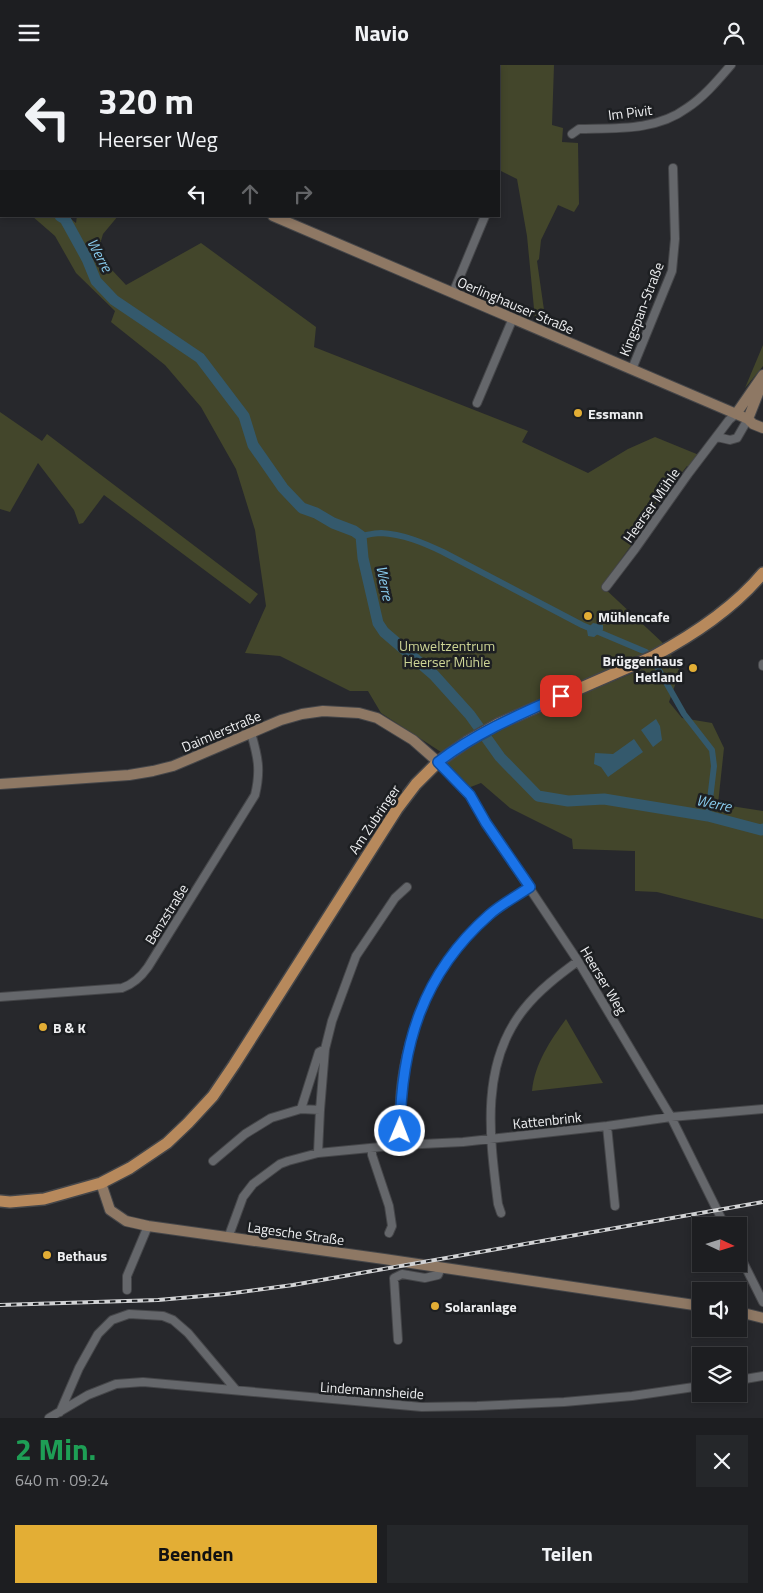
<!DOCTYPE html>
<html lang="de">
<meta charset="utf-8">
<style>
body{margin:0;font-family:"Titillium Web",sans-serif;background:#25272a;color:#f1f3f6;height:100vh;display:flex;flex-direction:column;font-size:19px;white-space:nowrap}
*{box-sizing:border-box;margin:0}
p{font-size:16px;color:#a0a2a5}
.icon{flex:none;width:28px;height:28px;fill:none;stroke:currentColor;stroke-width:2;stroke-linecap:round;stroke-linejoin:round}
.map{position:relative;height:1353px;overflow:hidden}
.drawer{display:flex;flex-direction:column;background:#1d1e21;flex:1}
.drawer>*{flex:none}
.hud{position:absolute;left:0px;top:0px;width:500px;height:152px;box-shadow:0 2px 8px #0003,0 0 0 1px #3b3c3f;background:#1d1e21;color:#f1f3f6;overflow:hidden}
.needle{width:32px;rotate:94deg}
.buttons{position:absolute;left:692px;top:1152px;display:grid;gap:10px}
.buttons a{display:grid;place-items:center;width:55px;height:55px;border-radius:0px;background:#1d1e21;box-shadow:0 2px 8px #0003,0 0 0 1px #3b3c3f;font-size:25px}
.pin{position:absolute;display:grid;place-items:center;width:42px;height:42px;color:#fff;margin:-21px;border-radius:10px;box-shadow:0 2px 8px #0006}
.me{position:absolute;width:55px;margin:-28px;rotate:1deg;stroke-linejoin:round;filter:drop-shadow(0 0 4px #0008)}
.turn{display:flex;align-items:center;gap:18px;height:105px;padding:0 15px;font-size:22px}
.turn .icon{width:65px;height:65px;stroke-width:2.5}
.turn b{display:block;font-size:35px;line-height:42px}
.lanes{display:flex;align-items:center;height:48px;padding:0 15px;background:#0003;justify-content:center;gap:25px;direction:ltr}
.lanes .off{opacity:.35}
.round{display:grid;place-items:center;flex:none;width:52px;height:52px;border-radius:0px;background:#25272a}
.headline{display:flex;align-items:center;justify-content:space-between;height:85px;padding:0 15px}
h1{font-size:30px;font-weight:700;line-height:38px;color:#1e9e55}
.button{display:flex;gap:10px;margin-top:auto;padding:10px 15px}
.button a{flex:1;height:58px;border-radius:0px;background:#e3ae35;color:#111;font-size:20px;font-weight:700;line-height:58px;text-align:center}
.button a+a{background:#25272a;color:#f1f3f6}
header{display:flex;justify-content:space-between;align-items:center;height:65px;padding:0 15px;background:#1d1e21;font-size:22px;font-weight:700}
.map>svg:first-child{display:block}
.green{fill:#43462b}
.water{fill:#34596c}
.lines{fill:none;stroke-linecap:round;stroke-linejoin:round}
.canal{stroke:#34596c;stroke-width:6}
.river{stroke:#34596c;stroke-width:11}
.street-casing{stroke:#454649;stroke-width:10}
.secondary-casing{stroke:#454649;stroke-width:12}
.primary-casing{stroke:#454649;stroke-width:14}
.street{stroke:#65676b;stroke-width:8}
.secondary{stroke:#8e7864;stroke-width:10}
.primary{stroke:#b7895c;stroke-width:11}
.rail-casing{stroke:#d2d3d5;stroke-width:4}
.rail{stroke:#1d1f22;stroke-width:2;stroke-dasharray:5.5;stroke-linecap:butt}
.route-casing{stroke:#114b97;stroke-width:12}
.route{stroke:#1a73e8;stroke-width:9}
.poi-dot{fill:#e3ae35;stroke:#1d1f22;stroke-width:2}
.labels{text-anchor:middle;dominant-baseline:central;stroke-width:5;stroke-linejoin:round;paint-order:stroke}
.street-label{font-size:14px;fill:#eeeff1;stroke:#1d1f22}
.poi-label{font-size:14px;font-weight:bold;fill:#eeeff1;stroke:#1d1f22;text-anchor:start}
.park-label{font-size:14px;fill:#cdd495;stroke:#1d1f22}
.water-label{font-size:15px;font-style:italic;fill:#88caec;stroke:#1d1f22}
</style>
<header><svg class="icon" aria-label="menu" viewBox="0 0 24 24"><path d="M4 6h16M4 12h16M4 18h16"/></svg>Navio<svg class="icon" aria-label="person" viewBox="0 0 24 24"><circle cx="12" cy="8" r="4"/><path d="M4 21q1-7 8-7t8 7"/></svg></header>
<div class="map">
<svg width="763" height="1353" viewBox="0 0 763 1353">
<rect width="100%" height="100%" fill="#27282c"/>
<path class="green" d="M491,0h63l-2,60 11,3 -1,14 16,1 1,61 -5,8 -16,-7 -17,35 -2,19 -2,2 7,49 18,18 1,4 -28,-13 -8,-83 -10,-57 -18,-9v-104h-8z
M32,151h35l9,7 1,-7h41l-15,18 -6,20 29,31 75,-42 115,84 -2,20 214,84 -6,11 66,31 40,-24 27,-12 44,18 -9,12 -3,-1 -18,23 -2,-1 -28,38 3,4 -40,56 63,59 -224,107 -60,-39 -13,-22h-18l-70,-35 -35,-3 21,-47 -11,-76 -19,-61 -35,-62 -36,-42 -54,-43 4,-11 -39,-38 -21,-37z
M763,280v21l-18,22z
M0,347l42,29 5,-7 211,160 -8,10 -146,-109 -21,28 -4,1 -5,-14 -36,-47 -28,49 -10,-3z
M671,590l9,16 -11,31 13,16 30,5 12,25 -6,56 45,7v108l-106,-27 -22,-1v-40l-62,-2 -1,-10 -62,-31 -29,-25 -13,5 -24,-26 62,-36 139,-58z
M566,954l37,64 -71,8c3,-28 18,-50 34,-72z"/>
<path class="water" d="M581,558l8,4 4,-4 10,2v5l-9,7 -6,-1 -1,-6 -8,-4z
M656,654l4,7 2,14 -9,7 -12,-17z
M634,674l9,13 -35,25 -7,-10 -7,-3 1,-11 18,1z"/>
<g class="lines">
<path class="canal" d="M361,471c6,-1 13,-3 20,-3 22,1 43,10 62,19l139,73 64,27
M655,598l29,51 28,36 2,16 -6,50"/>
<path class="river" d="M0,110h1
M60,151l5,3 22,40 9,22 18,19 86,58 44,58 9,29 30,43 19,20 14,5 17,10 21,8 7,5 2,22 15,65 6,9 50,43 36,40 30,42 38,39 30,5 36,-2 104,17 53,14 2,-1"/>
<defs>
<path id="street" d="M176,0l1,1
M369,0l4,1
M101,1v-1
M161,1l1,-1
M236,1l1,-1
M346,1l1,-1
M461,1v-1
M572,69l7,-5c37,-1 77,2 108,-21 17,-11 31,-28 44,-43
M453,228l32,-77
M632,304l40,-98 3,-32 -2,-71
M477,338l36,-85
M717,372l13,3 7,-2 11,-19
M606,522l29,-38 53,-75 41,-54 7,-6
M763,599v2
M438,697l32,34 16,27 92,138 93,156 54,109
M0,932l122,-9c12,-4 19,-11 26,-21l107,-172c6,-25 3,-38 -4,-62
M320,1045l-19,-1 18,-57 6,-3
M607,1061l8,80
M401,1080c-9,-85 24,-174 88,-230 12,-11 28,-19 41,-28
M372,1083v7l17,51 3,20 -3,7
M318,1088l2,-43 5,-61 7,-28 24,-65 39,-58 12,-11
M213,1096l32,-27 26,-16 30,-9
M501,1148l-3,-9c-8,-65 -19,-139 26,-195 15,-19 35,-34 54,-48
M228,1173l15,-41 10,-13 27,-20 8,-3 30,-8 83,-8 62,-3 144,-16 64,-9 92,-8
M739,1189l24,48
M127,1225v-14l21,-50
M398,1275l-4,-62 8,-4 23,4 13,-3 3,-7
M739,1315l24,-4
M60,1347l19,-44 19,-34 14,-14 17,-6 34,2 10,4 15,13 48,57
M49,1353l39,-23 28,-11 27,-2 279,25 55,-1 87,-4 68,-6 69,-10"/>
<path id="secondary" d="M0,34h1
M273,151l475,203 5,5 10,4
M736,349l27,-39
M748,354l15,-38
M0,719l129,-9 24,-4 20,-5 19,-8 89,-38 21,-6 21,-3 36,2 18,5 36,22 25,22
M101,1118l9,27 16,11 22,5 236,33 317,47
M739,1247l24,6"/>
<path id="primary" d="M0,1136l10,1 34,-3 18,-5 39,-11 29,-15 37,-25 21,-20 25,-27 21,-31 163,-256 19,-25 22,-22 30,-21 30,-17 154,-67c41,-22 81,-48 111,-84"/>
</defs>
<use href="#street" class="street-casing"/>
<use href="#secondary" class="secondary-casing"/>
<use href="#primary" class="primary-casing"/>
<use href="#street" class="street"/>
<use href="#secondary" class="secondary"/>
<use href="#primary" class="primary"/>
<defs>
<path id="rail" d="M0,1240l158,-5 68,-6 67,-9 470,-83"/>
</defs>
<use href="#rail" class="rail-casing"/>
<use href="#rail" class="rail"/>
</g>
<g class="lines">
<defs>
<path id="route" d="M400,1066c1,-85 22,-157 89,-216 12,-11 28,-19 41,-28l-44,-64 -16,-28 -32,-33c38,-29 80,-47 123,-66"/>
</defs>
<use href="#route" class="route-casing"/>
<use href="#route" class="route"/>
</g>
<g class="poi-dot">
<circle cx="578" cy="348" r="5"/>
<circle cx="588" cy="551" r="5"/>
<circle cx="693" cy="603" r="5"/>
<circle cx="43" cy="962" r="5"/>
<circle cx="47" cy="1190" r="5"/>
<circle cx="435" cy="1241" r="5"/>
</g>
<g class="labels">
<g class="street-label">
<text transform="translate(630 47) rotate(-7)">Im Pivit</text>
<text transform="translate(516 240) rotate(23)">Oerlinghauser Straße</text>
<text transform="translate(641 244) rotate(-69)">Kingspan-Straße</text>
<text transform="translate(651 440) rotate(-55)">Heerser Mühle</text>
<text transform="translate(221 666) rotate(-23)">Daimlerstraße</text>
<text transform="translate(374 754) rotate(-56)">Am Zubringer</text>
<text transform="translate(166 849) rotate(-58)">Benzstraße</text>
<text transform="translate(604 915) rotate(59)">Heerser Weg</text>
<text transform="translate(547 1055) rotate(-6)">Kattenbrink</text>
<text transform="translate(296 1168) rotate(8)">Lagesche Straße</text>
<text transform="translate(372 1325) rotate(4)">Lindemannsheide</text>
</g>
<g class="poi-label">
<text x="588" y="348">Essmann</text>
<text x="598" y="551">Mühlencafe</text>
<text x="683" y="595" text-anchor="end">Brüggenhaus<tspan x="683" dy="16">Hetland</tspan></text>
<text x="53" y="962">B &amp; K</text>
<text x="57" y="1190">Bethaus</text>
<text x="445" y="1241">Solaranlage</text>
</g>
<g class="park-label">
<text x="447" y="580">Umweltzentrum<tspan x="447" dy="16">Heerser Mühle</tspan></text>
</g>
<g class="water-label">
<text transform="translate(100 190) rotate(62)">Werre</text>
<text transform="translate(385 518) rotate(79)">Werre</text>
<text transform="translate(714 738) rotate(12)">Werre</text>
</g>
</g>
</svg>
<div class="buttons">
<a><svg class="needle" viewBox="-14 -14 28 28"><path d="M0-13l5 13h-10z" fill="#e53935"/><path d="M0 13l5-13h-10z" fill="#a0a2a5"/></svg></a>
<a><svg class="icon" aria-label="sound" viewBox="0 0 24 24"><path d="M4 9h4l5-4v14l-5-4H4zM17 9q2 3 0 6"/></svg></a>
<a><svg class="icon" aria-label="layers" viewBox="0 0 24 24"><path d="M12 4l9 5-9 5-9-5zM3 14l9 5 9-5"/></svg></a>
</div>
<div class="pin" style="left:561px;top:631px;background:#d93025"><svg class="icon" aria-label="arrive" viewBox="0 0 24 24"><path d="M6 21V4h12l-3 4 3 4H6"/></svg></div>
<svg class="me" style="left:400px;top:1066px" viewBox="-20 -20 40 40"><circle r="17" fill="#1a73e8" stroke="#fff" stroke-width="3"/><path d="M0-11L8 9 0 5-8 9z" fill="#fff"/></svg>
<div class="hud">
<div class="turn"><svg class="icon" aria-label="left" viewBox="0 0 24 24"><path d="M17 20v-9H6M10 6l-5 5 5 5"/></svg><div><b>320 m</b>Heerser Weg</div></div>
<div class="lanes"><svg class="icon" aria-label="left" viewBox="0 0 24 24"><path d="M17 20v-9H6M10 6l-5 5 5 5"/></svg><svg class="icon off" aria-label="ahead" viewBox="0 0 24 24"><path d="M12 20V5M6 11l6-6 6 6"/></svg><svg class="icon off" aria-label="right" viewBox="0 0 24 24"><path d="M7 20v-9h11M14 6l5 5-5 5"/></svg></div>
</div>
</div>
<section class="drawer">
<div class="headline"><div><h1>2 Min.</h1><p>640 m · 09:24</p></div><a class="round"><svg class="icon" aria-label="close" viewBox="0 0 24 24"><path d="M6 6l12 12M18 6L6 18"/></svg></a></div>
<div class="button"><a>Beenden</a><a>Teilen</a></div>
</section>
